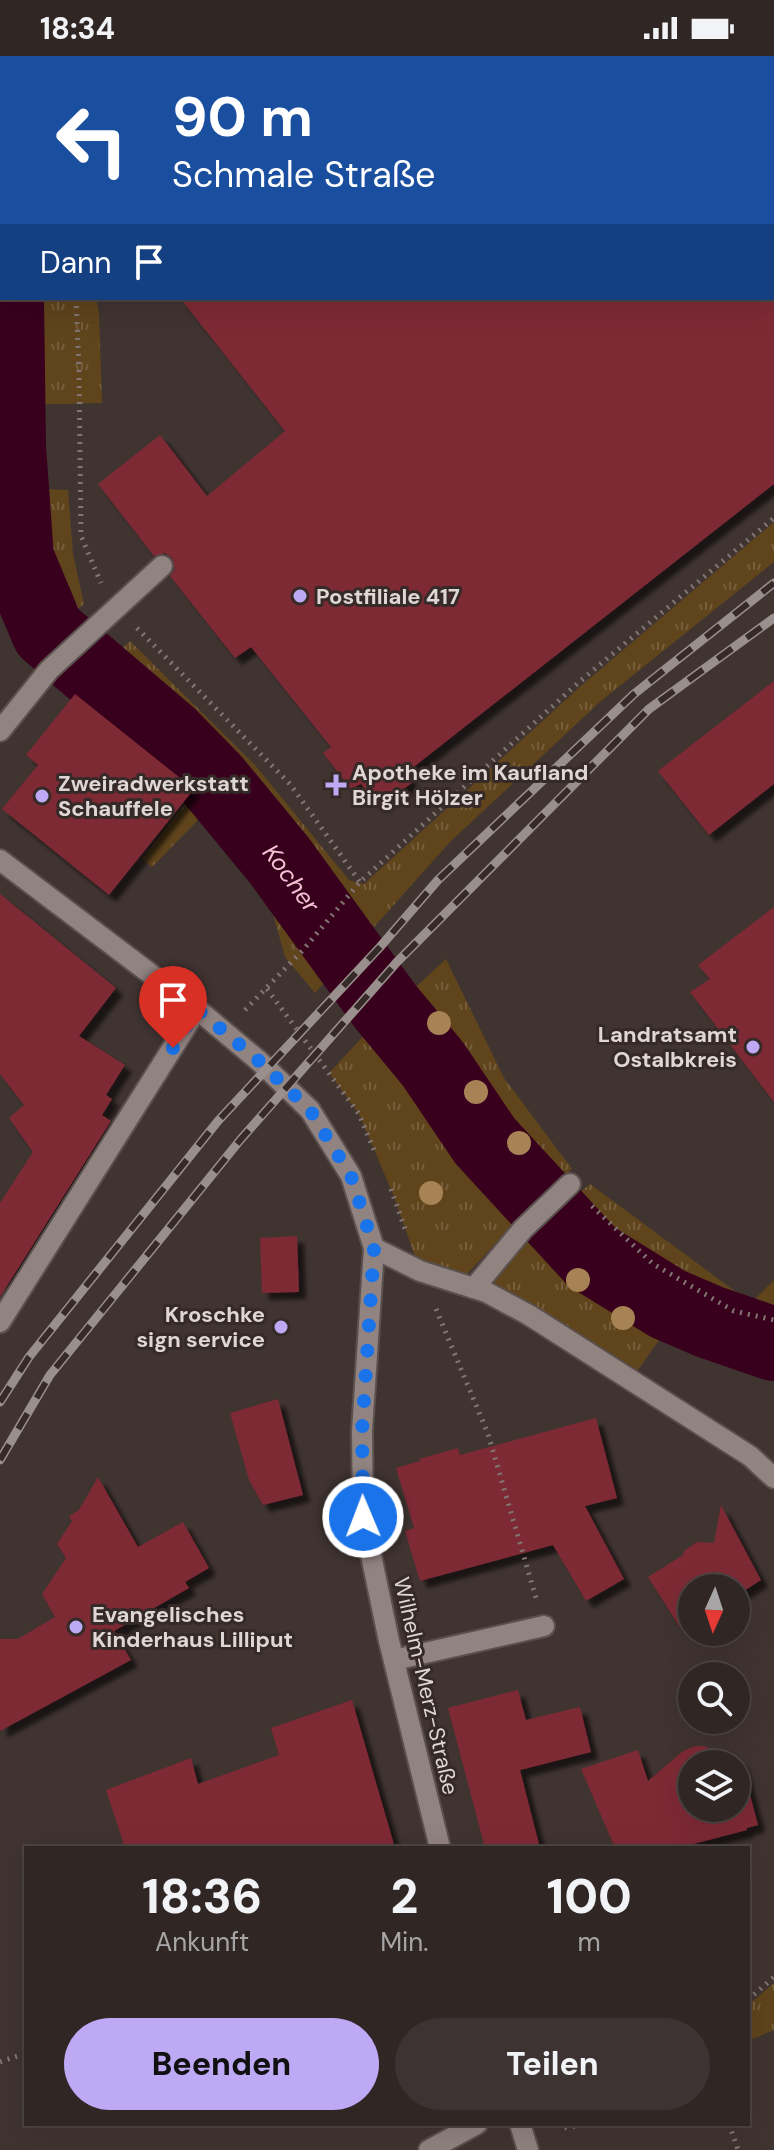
<!DOCTYPE html>
<html lang="de">
<meta charset="utf-8">
<style>
body{margin:0;font-family:"DM Sans",sans-serif;background:#3c3332;color:#f1f3f6;height:100vh;display:flex;flex-direction:column;font-size:30px;white-space:nowrap}
*{box-sizing:border-box;margin:0}
p{font-size:26px;color:#a8a5a7}
.icon{flex:none;width:44px;height:44px;fill:none;stroke:currentColor;stroke-width:2;stroke-linecap:round;stroke-linejoin:round}
.map{position:relative;flex:1;overflow:hidden}
.sheet{position:absolute;left:24px;top:1790px;width:726px;height:280px;display:flex;flex-direction:column;background:#302725;border-radius:0px;box-shadow:0 8px 32px #0002,0 0 0 2px #4b4442}
.sheet>*{flex:none}
.banner{position:absolute;left:0px;top:0px;width:774px;height:244px;box-shadow:0 8px 32px #0002,0 0 0 2px #4b4442;background:#1a4fa0;color:#fff;overflow:hidden}
.needle{width:52px;rotate:183deg}
.buttons{position:absolute;left:678px;top:1518px;display:grid;gap:16px}
.buttons a{display:grid;place-items:center;width:72px;height:72px;border-radius:50%;background:#302725;box-shadow:0 8px 32px #0002,0 0 0 2px #4b4442;font-size:40px}
.pin{position:absolute;display:grid;place-items:center;width:68px;height:68px;color:#fff;margin:-82px -34px;border-radius:50% 50% 50% 0;rotate:-45deg;box-shadow:0 0 8px #0007}
.pin .icon{rotate:45deg}
.me{position:absolute;width:88px;margin:-44px;rotate:359deg;stroke-linejoin:round;filter:drop-shadow(0 0 6px #0008)}
.turn{display:flex;align-items:center;gap:28px;height:168px;padding:0 40px;font-size:36px}
.turn .icon{width:104px;height:104px;stroke-width:2.5}
.turn b{display:block;font-size:56px;line-height:68px}
.then{display:flex;align-items:center;height:76px;padding:0 40px;background:#0003;gap:16px;font-size:30px}
.eta{display:flex;justify-content:space-evenly;align-items:center;height:136px;text-align:center}
.eta b{font-size:48px;font-weight:800;line-height:56px}
.cta{display:flex;gap:16px;margin-top:auto;padding:16px 40px}
.cta a{flex:1;height:92px;border-radius:48px;background:#bea9f5;color:#111;font-size:32px;font-weight:800;line-height:92px;text-align:center}
.cta a+a{background:#3c3332;color:#f1f3f6}
.status{display:flex;justify-content:space-between;align-items:center;height:56px;padding:0 40px;background:#302725;direction:ltr}
.status svg{height:22px;fill:currentColor}
.map>svg:first-child{display:block}
.grass{fill:url(#grass-tufts)}
.lines{fill:none;stroke-linecap:round;stroke-linejoin:round}
.river{stroke:#39001d;stroke-width:74}
.building{fill:#7e2935;fill-rule:evenodd;filter:url(#shadow)}
.service-casing{stroke:#5a504e;stroke-width:24}
.minor-casing{stroke:#5a504e;stroke-width:24}
.secondary-casing{stroke:#5a504e;stroke-width:24}
.path{stroke:#817674;stroke-width:5;stroke-dasharray:2 6;stroke-linecap:butt}
.service{stroke:#918380;stroke-width:20}
.minor{stroke:#918380;stroke-width:20}
.secondary{stroke:#918380;stroke-width:20}
.rail-casing{stroke:#998f8c;stroke-width:9}
.rail{stroke:#352a27;stroke-width:6;stroke-dasharray:18;stroke-linecap:butt}
.tree{fill:#a68254}
.route{stroke:#1a73e8;stroke-width:14;stroke-dasharray:0 25.2}
.poi-dot{fill:#bea9f5;stroke:#352a27;stroke-width:3}
.labels{text-anchor:middle;dominant-baseline:central;stroke-width:6;stroke-linejoin:round;paint-order:stroke}
.poi-label{font-size:22px;font-weight:bold;fill:#dfd7d5;stroke:#352a27;text-anchor:start}
.street-label{font-size:22px;fill:#dfd7d5;stroke:#352a27}
.water-label{font-size:24px;font-style:italic;fill:#f3c3d4;stroke:#352a27}
</style>
<div class="status"><b>18:34</b><svg viewBox="0 0 49 12"><path d="M0 12V9h3v3zM5 12V6h3v6zM10 12V3h3v9zM15 12V0h3v12zM26 1h20v11H26zM47 4h2v5h-2z"/></svg></div>
<div class="map">
<svg width="774" height="2094" viewBox="0 0 774 2094">
<defs>
<pattern id="grass-tufts" width="24" height="20" patternUnits="userSpaceOnUse" patternTransform="scale(2)"><rect width="24" height="20" fill="#5f441c"/><path d="M3 7l-1-3M5 7V3M7 7l1-3M15 17l-1-3M17 17v-4M19 17l1-3" fill="none" stroke="#765e3c"/></pattern>
<filter id="shadow"><feDropShadow dx="7" dy="7" stdDeviation="2" flood-color="#0009"/></filter>
</defs>
<rect width="100%" height="100%" fill="#403431"/>
<path class="grass" d="M0,61l2,1v180h94l3,16 3,89 -81,2 -1,83 48,2 5,64 11,50 -59,48 -25,-50z
M774,466v40l-173,139 -151,141 -135,151 -30,-36 -20,-72 -49,-59 -13,-11 -51,52 -10,-8 55,-70 -121,-97 54,-51 125,124 94,115 15,4 218,-199z
M446,903l58,119 68,91 -55,51 -58,63 -39,-12 -25,-72 -36,-85 -30,-41 38,-41z
M590,1128l161,119 23,-23v84l-103,-41 -40,57 -145,-88 45,-58z
M774,1927v47l-26,11v-36z"/>
<g class="lines">
<g class="river">
<path d="M0,185l2,4"/>
<path id="s1" d="M7,242l2,149 8,111 31,74 123,105 42,43 66,80 106,146 48,58 52,77 107,116 76,47 42,18 64,22"/>
</g>
</g>
<path class="building" d="M180,242h594v186l-368,289 6,10 -34,23 -17,-22 -10,5 -28,-36 8,-6 -80,-100 -16,11 -65,-82 5,-7 -3,-11 -7,-5 -11,3 -56,-72 62,-49 47,61 78,-65z
M774,625v103l-65,51 -51,-64z
M75,638l119,95 -85,106 -107,-86 36,-44 -12,-10z
M0,838l116,94 -37,48 46,29 -19,30 6,4 -10,16 9,6 -111,176v-94l33,-51 -24,-34 15,-13 -24,-31z
M774,851v195l-84,-110 20,-13 -12,-14z
M297,1180l2,56 -37,1 -2,-55z
M278,1343l25,96 -40,10 -14,-25 -19,-67z
M596,1362l21,80 -32,8 39,73 -38,22 -33,-56 -133,36 -15,-50 9,-3 -18,-60 24,-7 -1,-2 39,-11 2,7z
M98,1421l40,70 45,-25 26,46 -24,14 4,6 -75,43 17,29 -131,71v-92h18l37,-22 -13,-23 24,-36 -9,-14 15,-23 -3,-5 10,-6z
M721,1449l40,75 -25,16v-8h-44v34l-11,7 -33,-52 35,-22 1,-4 13,-9 17,1z
M518,1634l8,30 54,-13 11,45 -71,18 20,78h-55l-37,-140z
M352,1644l43,148h-270l-19,-58 85,-32 7,26 81,-29 -8,-27z
M695,1690h9l37,15 17,64 -11,3v2l-69,18h-63l-34,-79 57,-19 10,31 35,-30zM692,1708h44v44h-44z"/>
<g class="lines">
<defs>
<path id="service" d="M772,186l2,-2
M0,675l49,-61 113,-104
M474,1232l49,-59 47,-45
M394,1604l150,-34"/>
<path id="minor" d="M0,804l197,149 62,52 51,49 41,66 23,72 -12,183 1,86 26,124 51,207
M374,1192l46,23 66,21 43,23 221,141 24,22
M0,1266l197,-313
M520,2068l8,26"/>
<path id="secondary" d="M758,0l2,2
M772,21l2,3
M429,2094l48,-26"/>
</defs>
<use href="#service" class="service-casing"/>
<use href="#minor" class="minor-casing"/>
<use href="#secondary" class="secondary-casing"/>
<path class="path" d="M0,87l2,3
M76,242l3,72 2,166 20,47
M137,572l153,156 70,98
M267,933l92,125 15,36
M245,954l58,-60 57,-68 218,-199 196,-165
M391,1133l14,40
M592,1150l61,58 81,47 40,9
M436,1253l52,125 48,164
M748,1944l26,-23
M0,2006l26,-9
M558,2068l11,5 9,-5
M729,2068l9,26"/>
<use href="#service" class="service"/>
<use href="#minor" class="minor"/>
<use href="#secondary" class="secondary"/>
<defs>
<path id="rail" d="M0,1346l29,-45 189,-236 162,-174 58,-67 196,-186 140,-111
M0,1404l50,-85 191,-236 156,-177 252,-253 125,-91"/>
</defs>
<use href="#rail" class="rail-casing"/>
<use href="#rail" class="rail"/>
</g>
<g class="tree">
<circle cx="439" cy="967" r="12"/>
<circle cx="476" cy="1036" r="12"/>
<circle cx="519" cy="1087" r="12"/>
<circle cx="431" cy="1137" r="12"/>
<circle cx="578" cy="1224" r="12"/>
<circle cx="623" cy="1262" r="12"/>
</g>
<g class="lines">
<path class="route" d="M173,992l24,-39 62,52 51,49 41,66 23,72 -12,183 1,86"/>
</g>
<g class="poi-dot">
<circle cx="300" cy="540" r="8"/>
<path d="M332 717h8v8h8v8h-8v8h-8v-8h-8v-8h8z"/>
<circle cx="42" cy="740" r="8"/>
<circle cx="753" cy="991" r="8"/>
<circle cx="281" cy="1271" r="8"/>
<circle cx="76" cy="1571" r="8"/>
</g>
<g class="labels">
<g class="poi-label">
<text x="316" y="540">Postfiliale 417</text>
<text x="352" y="716">Apotheke im Kaufland<tspan x="352" dy="25">Birgit Hölzer</tspan></text>
<text x="58" y="727">Zweiradwerkstatt<tspan x="58" dy="25">Schauffele</tspan></text>
<text x="737" y="978" text-anchor="end">Landratsamt<tspan x="737" dy="25">Ostalbkreis</tspan></text>
<text x="265" y="1258" text-anchor="end">Kroschke<tspan x="265" dy="25">sign service</tspan></text>
<text x="92" y="1558">Evangelisches<tspan x="92" dy="25">Kinderhaus Lilliput</tspan></text>
</g>
<g class="street-label">
<text transform="translate(426 1630) rotate(77)">Wilhelm-Merz-Straße</text>
</g>
<g class="water-label">
<text stroke="none"><textPath href="#s1" startOffset="688">Kocher</textPath></text>
</g>
</g>
</svg>
<div class="buttons">
<a><svg class="needle" viewBox="-14 -14 28 28"><path d="M0-13l5 13h-10z" fill="#e53935"/><path d="M0 13l5-13h-10z" fill="#a8a5a7"/></svg></a>
<a><svg class="icon" aria-label="search" viewBox="0 0 24 24"><circle cx="10" cy="10" r="6"/><path d="M15 15l6 6"/></svg></a>
<a><svg class="icon" aria-label="layers" viewBox="0 0 24 24"><path d="M12 4l9 5-9 5-9-5zM3 14l9 5 9-5"/></svg></a>
</div>
<div class="pin" style="left:173px;top:992px;background:#d93025"><svg class="icon" aria-label="arrive" viewBox="0 0 24 24"><path d="M6 21V4h12l-3 4 3 4H6"/></svg></div>
<svg class="me" style="left:363px;top:1461px" viewBox="-20 -20 40 40"><circle r="17" fill="#1a73e8" stroke="#fff" stroke-width="3"/><path d="M0-11L8 9 0 5-8 9z" fill="#fff"/></svg>
<div class="banner">
<div class="turn"><svg class="icon" aria-label="left" viewBox="0 0 24 24"><path d="M17 20v-9H6M10 6l-5 5 5 5"/></svg><div><b>90 m</b>Schmale Straße</div></div>
<div class="then">Dann<svg class="icon" aria-label="arrive" viewBox="0 0 24 24"><path d="M6 21V4h12l-3 4 3 4H6"/></svg></div>
</div>
<section class="sheet">
<div class="eta">
<div><b>18:36</b><p>Ankunft</p></div>
<div><b>2</b><p>Min.</p></div>
<div><b>100</b><p>m</p></div>
</div>
<div class="cta"><a>Beenden</a><a>Teilen</a></div>
</section>
</div>
